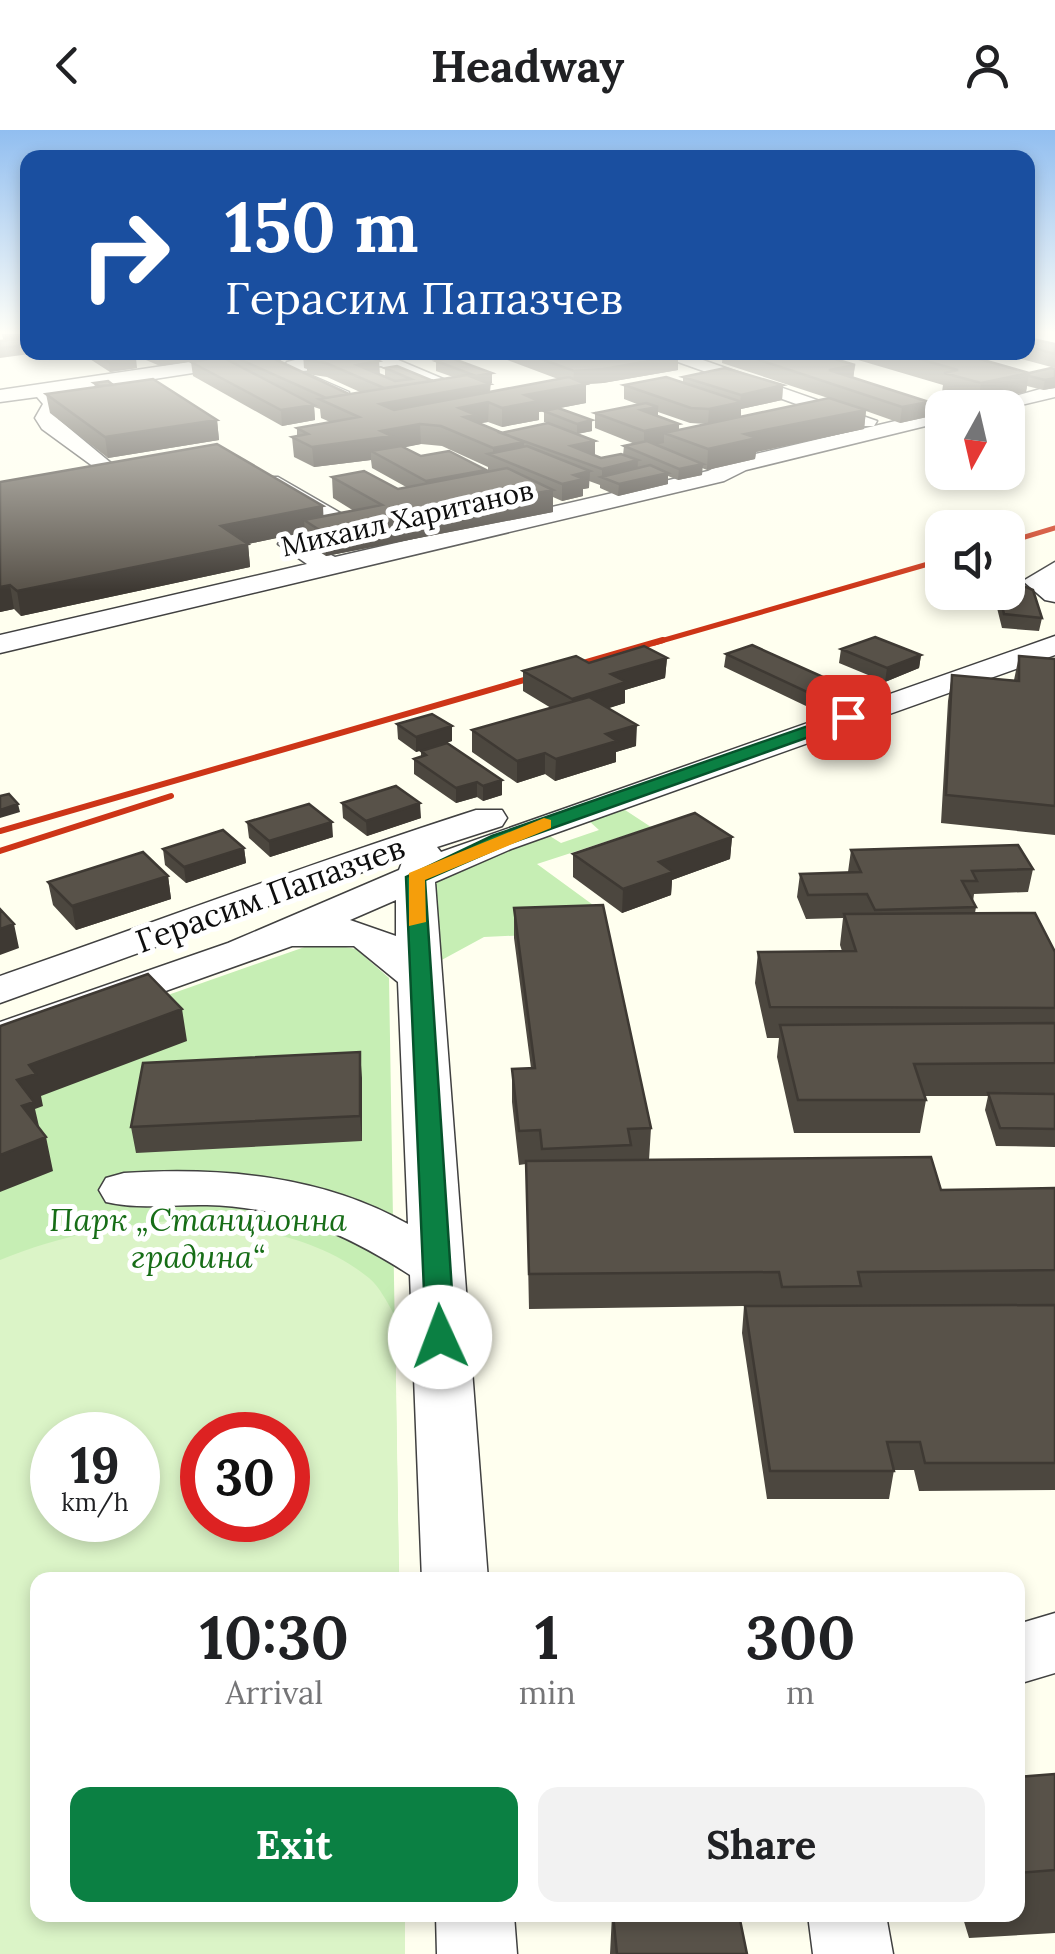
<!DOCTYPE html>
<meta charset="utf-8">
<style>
body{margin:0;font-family:Lora,serif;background:#f2f2f2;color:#202124;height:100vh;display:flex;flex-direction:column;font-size:38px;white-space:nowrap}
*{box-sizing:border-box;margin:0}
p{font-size:32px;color:#757577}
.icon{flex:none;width:55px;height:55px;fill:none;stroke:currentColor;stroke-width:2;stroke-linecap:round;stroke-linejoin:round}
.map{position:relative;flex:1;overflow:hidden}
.panel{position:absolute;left:30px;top:1442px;width:995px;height:350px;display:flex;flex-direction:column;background:#fff;border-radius:20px;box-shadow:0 5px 15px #0003}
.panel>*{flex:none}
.hud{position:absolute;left:20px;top:20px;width:1015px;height:210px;border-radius:20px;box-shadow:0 5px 15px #0003;background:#1a4fa0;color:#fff;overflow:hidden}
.needle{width:65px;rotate:188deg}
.controls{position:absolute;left:925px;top:260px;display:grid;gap:20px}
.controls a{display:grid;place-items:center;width:100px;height:100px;border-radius:20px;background:#fff;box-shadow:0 5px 15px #0003;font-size:50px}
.speed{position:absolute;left:30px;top:1282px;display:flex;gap:20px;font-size:50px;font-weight:700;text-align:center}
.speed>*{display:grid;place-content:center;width:130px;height:130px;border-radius:50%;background:#fff;box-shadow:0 5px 15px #0003;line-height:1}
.speed small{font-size:25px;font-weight:400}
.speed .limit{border:15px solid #d22;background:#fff;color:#111}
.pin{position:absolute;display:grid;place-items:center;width:85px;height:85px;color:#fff;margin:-42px;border-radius:20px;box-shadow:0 5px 15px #0006}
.me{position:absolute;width:110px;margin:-55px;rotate:358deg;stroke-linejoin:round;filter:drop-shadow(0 0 8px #0008)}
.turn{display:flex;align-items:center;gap:35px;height:210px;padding:0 40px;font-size:45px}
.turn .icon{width:130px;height:130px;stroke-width:2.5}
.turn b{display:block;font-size:70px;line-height:85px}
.eta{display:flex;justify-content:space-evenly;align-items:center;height:170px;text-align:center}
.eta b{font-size:60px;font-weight:700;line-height:70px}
.cta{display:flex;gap:20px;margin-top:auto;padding:20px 40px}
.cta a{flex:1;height:115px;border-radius:20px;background:#0b8043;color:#fff;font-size:40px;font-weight:700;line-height:115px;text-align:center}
.cta a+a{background:#f2f2f2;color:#202124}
header{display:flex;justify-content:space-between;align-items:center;height:130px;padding:0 40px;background:#fff;font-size:45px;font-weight:700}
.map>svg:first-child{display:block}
.green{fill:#c6eeb4;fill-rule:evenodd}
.pitch{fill:#dbf4c7;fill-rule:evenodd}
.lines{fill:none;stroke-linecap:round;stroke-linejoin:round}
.minor-casing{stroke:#414141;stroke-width:3}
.minor{fill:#fff;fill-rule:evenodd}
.rail-far1{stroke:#cd3517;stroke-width:5}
.rail{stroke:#cd3517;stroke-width:6}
.wall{fill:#4c473f;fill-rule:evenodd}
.shaded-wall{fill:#3e3933}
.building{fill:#585249;stroke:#3e3933;stroke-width:2.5}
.route{fill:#0b8043;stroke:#07532c;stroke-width:2.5}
.slow{fill:#f59e0b}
.labels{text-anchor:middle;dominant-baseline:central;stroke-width:10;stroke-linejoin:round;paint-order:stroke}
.far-street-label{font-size:28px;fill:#0e0e0e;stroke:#fff}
.street-label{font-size:32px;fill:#0e0e0e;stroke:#fff}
.park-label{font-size:32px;font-style:italic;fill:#176d17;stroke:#fff}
</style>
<header><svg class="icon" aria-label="back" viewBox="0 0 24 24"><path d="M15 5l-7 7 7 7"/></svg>Headway<svg class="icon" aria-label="person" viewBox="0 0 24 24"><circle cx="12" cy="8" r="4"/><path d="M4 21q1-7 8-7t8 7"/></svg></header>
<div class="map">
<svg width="1055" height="1824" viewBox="0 0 1055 1824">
<rect width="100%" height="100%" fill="#ffffef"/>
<path class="green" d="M622,678l29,19 -114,37 63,46 -6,22 -110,5 -46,25 -11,-80 118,-49 16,10 38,-13 -10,-9z
M319,812l37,7 33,29 10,602h-361v335h367v39h-405v-900zM52,1305h86v85h-86zM202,1305h86v85h-86z"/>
<path class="pitch" d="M186,1090c63,7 131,16 183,58 11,9 19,26 26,38l4,264h-361v335h367v39h-405v-694c62,-25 119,-36 186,-40zM52,1305h86v85h-86zM202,1305h86v85h-86z"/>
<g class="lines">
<defs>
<path id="minor" d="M297,222l87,2 90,38 -37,11 -10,-6 14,-7 -60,-24 -80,5 48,21v8l-7,2 -59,-25 -3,-4 7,-11 16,-4z
M650,222h30l197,69 -3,5h-16z
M251,223l7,2v8l-201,31 8,9 -7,16 59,49 -12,7 -63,-46 -7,-11 8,-14 -6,-7 -37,5v-12z
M1055,255v12l-47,11h-36z
M942,280v12l-196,48 -22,11 -724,172v-18l307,-71 -29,-20 4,-6 44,-13 -64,-38 -4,-5 4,-5h16l78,45 4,5 -4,5 -43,14 22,11 373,-86 22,-11z
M1055,432v40l-10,-2 -22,-19z
M1055,506v19l-544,194 -76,33 53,698h-66l-12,-305c-65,-42 -125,-68 -203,-70 -33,-1 -69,5 -101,-3l-7,-12 7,-12 18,-5c97,-6 198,2 284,51l-10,-242 -44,-36h-62l-292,104v-28l228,-79 171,-73 5,-13 -404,146v-27c159,-55 316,-115 476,-166h26l5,8 -5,8 -65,21 4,5zM396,770v36l-46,-16z
M1055,1483v60l-37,11v-60z
M436,1785h78l3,39h-80z
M808,1785h78l7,39h-80z"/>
</defs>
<use href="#minor" class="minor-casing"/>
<use href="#minor" class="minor"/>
<path class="rail-far1" d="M1008,412l47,-14
M654,513l288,-83"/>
<path class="rail" d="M0,701l663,-191
M0,721l171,-55"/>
</g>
<path class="wall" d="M1028,208l27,6v24l-60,-16h33z
M79,222h47l11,16 -27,4z
M146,222h134l1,10 68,32 11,-2 -33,-15 -20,-3v-5l-3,-1 -1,-14 76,-2v5h-9l10,18 5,2v-9l48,13 20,-4 -17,-6v-10l56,12 -2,19 68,-13 -72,-27h113l-8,2 8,3 79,-1v14l-75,13 -17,1v19l-47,9v8l-37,7 -14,-5 -8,1 22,10 45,-10 -3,-1v-11l14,-3 34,23 -15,3 18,22 6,2 22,-3 1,-9 11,-2 -40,-16v-15l42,-9 -13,-5v-14l59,-3v-5l100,8 -1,15 -41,9v8l87,-19 -106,-35 1,-11h88l44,13 -2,13 74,39 -27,6 -34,-12 -2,18 -108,23 -1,7 -48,11 -5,-2v7l-24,5 -10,-4v8l-50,12 -18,-8v-3l-11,-4v7l-6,1v7l-21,5 -9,-4v15l-227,44 -20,-13 -1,-11 -57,12 2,23 -229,49 -7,-7 -14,3v-130l324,35 30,-6 -21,-13 -1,-21 66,12 10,-1 -36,-20 -1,-8 -57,7 -20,-10 -2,-20 5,-1v-8l33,-6 -9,-4 -1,-9 -6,-2 1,13 -33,6 -89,-50 -2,-14 36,-2v-4l-67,10 -14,-6zM658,282l32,11 16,1 -27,6v-6l-21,-8zM421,314l21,2 46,21v3l3,2h-5v-2l-65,-14 -17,-9z
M831,222h124l74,21 26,-4v19l-12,2 -16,-4 -1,6 -48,10 -36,-10 1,-7z
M94,253l19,2 104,35 2,20 -111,18 -58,-45 -4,-19 49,-7z
M968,462h40l34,26 -3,13 -37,-3 -6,-24z
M841,519l80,6 -2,13 -34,14 -46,-19z
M726,524l107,42 -27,10 -82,-39z
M1019,526l36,3v176l-114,-12 7,-122 4,-26 62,5z
M667,528l-2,20 -40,12v13l-17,5 28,38 -20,6v10l-61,19 -10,-7 -28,9 -45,-31v-22l79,-22 -28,-17v-20l66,-8z
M397,594l55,2v15l-36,11 -18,-13z
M421,621l81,29v15l-19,6 -6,-4 -21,6 -42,-29v-15l7,-2z
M342,673l79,15 -54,18 -24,-18z
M247,692l86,15 -63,20 -21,-19z
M732,707l-2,22 -58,21 -1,15 -49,18 -49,-36v-23z
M244,718l2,15 -60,20 -21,-18 -2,-16z
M851,720l182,19 -5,23 -54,2 -1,8 3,5 -1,6 80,39v195l-59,-1 -11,-36 3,-14h-63l1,4 -6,33h-126l-17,-76 2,-19h-12l-12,-55 3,-31 84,-1 -2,-6 3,-27 -37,1 -9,-22 3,-23 48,-2z
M168,746l3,23 -95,31 -23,-25 -5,-23z
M514,778l137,220 -2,32 292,30 114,-2v302l-136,1 -5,-21h-20l-5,29h-122l-25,-166 2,-27 -215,3 -3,-145 -7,1 -7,-63v-33l19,-1 -17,-130z
M362,948v63l-226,12 -5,-26z
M1055,1644v159l-86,5 -7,-23h56v-138z
M612,1785l135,39h-137z"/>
<path class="shaded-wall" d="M2,204h26v18h16l-44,6v-10h5z
M158,222h92l-24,1 1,3 -67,10z
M280,222l1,14 -17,-12z
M340,222h39v5l-39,2z
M678,226v14l-75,13 -17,1v19l-47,9v8l-37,7v-19l23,-13 48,-10 1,-14z
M136,228l1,10 -27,4 -1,-10z
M379,231l1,14 -23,-10z
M855,235l-2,15 -24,-10z
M492,243v10l-16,3v-10z
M1029,243l-3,19 -48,10 3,-19z
M1055,248v10l-12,2 2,-10z
M490,254l-2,38 -12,2 1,10 -18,-25 -78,15 -1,-20z
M783,255l-1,15 -41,9v8l-33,7 1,-15 31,-6 1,-8z
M929,272l-2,15 -27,6 2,-16z
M314,275l1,15 -33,6 -1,-16z
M658,277v15l-17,-12z
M866,280l-2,19 -108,23 -1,7 -48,11 1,-21 37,-15z
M217,290l2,20 -111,18 -3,-21z
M592,290v11l-15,3v-10z
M420,294l1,20 -29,6 -21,1v9l-57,7 -2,-20z
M679,294l-1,14 -14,-5v10l-20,4v-16z
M595,311v16l-24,-11z
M524,312v21l-31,-7v-8z
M638,330l-1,17h-35v-8z
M703,334l-1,11 -24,5 1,-11z
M486,340v17l-59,11 -1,-17z
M590,341l-1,17 -6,1v7l-21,5v-17l12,-9z
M668,343v11l-50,12 1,-12z
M553,360v22l-227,44 -2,-23z
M323,376l1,22 -20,-8 1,12 -57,12 2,23 -229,49 -4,-25 204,-65z
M10,455l4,24 -14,3v-25z
M921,525l-2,13 -34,14 2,-14z
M667,528l-2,20 -40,12v13l-53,17v-21l39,-25z
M834,552l-1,14 -27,10 1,-14z
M637,595l-1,21 -20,6v10l-61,19 1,-22 50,-25z
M452,596v15l-36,11v-15z
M545,623v21l-28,9v-22z
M502,650v15l-19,6v-15z
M477,652v15l-21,6v-15z
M420,673l1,15 -54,18 -1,-15z
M18,674l2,8 -20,6v-8z
M332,692l1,15 -63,20 -1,-16z
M732,707l-2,22 -58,21 -1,15 -49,18 1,-24 36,-27z
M244,718l2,15 -60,20 -2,-16z
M168,746l3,23 -95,31 -4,-24z
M14,794l5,24 -19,7v-26z
M182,879l5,32 -146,55 2,10 -8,3 6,26 -12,4 -12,-59 12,-15z
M360,922l2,26v63l-2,-25z
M46,1007l7,34 -53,21v-37z"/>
<path class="building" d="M28,208v7l-28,3v-7z
M1028,208l27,6v10l-27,-8z
M93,222h33l10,6 -27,4z
M276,222l-12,2 85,40 -23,4 -100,-45z
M311,222h21l9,4 20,-3 18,8 -22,4 38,16 16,-2 -26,-11 12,-2 36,15 -49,7 -58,-25 -20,-3 9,-1 -12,-5z
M588,222l11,5 44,-5h26l9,4 -75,13 -29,2 -49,-18z
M735,222h76l44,13 -26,5 100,32 -27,5z
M895,222h60l74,21 -48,10 -37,-10 14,-3z
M222,227l92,48 -33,5 -90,-48z
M451,228l41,15 -16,3 -40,-15z
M725,238l58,17 -42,10 -58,-18z
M1051,238l4,1v9l-10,2 -16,-4v-3z
M467,245l23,9 -110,20 14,6 175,-33 17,7 -61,11 14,6 -37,7 -14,-6 -29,6 17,7 -12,2 60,25 -31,6 -52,-22 -21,-2 -39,7 11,5 -80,11 -20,-10 16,-3 -11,-6 62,-11 -40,-18z
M666,247l76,25 -33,7 -18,-1 -67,-23z
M153,249l64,41 -112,17 -59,-43z
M108,251l5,4 -14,1 -5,-3z
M829,268l37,12 -121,24 12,4 -49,11 -44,-16z
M646,273l12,4 -17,3 38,14 -35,7 -49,-18z
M558,278l34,12 -15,4 -33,-13z
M548,293l47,18 -24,5 30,12 20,-4 17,6 -36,9 -101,-36z
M647,311l56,23 -24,5 -55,-23z
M217,314l106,62 -102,20 27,18 -231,47 -7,-6 -10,2v-105z
M401,316l20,10 28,-5 37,19 -60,11 -55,-30z
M527,316l63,25 -16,4 10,4 -22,5 -74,-30z
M650,335l18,8 -49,11 -18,-7z
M507,338l46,22 -229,43 -20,-13 78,-15 -50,-28 32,-6 34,18z
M1008,449l25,11 9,28 -38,-4 -5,-22h9z
M875,507l46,18 -34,13 -46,-19z
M752,515l82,37 -27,10 -81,-38z
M644,516l23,12 -56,16 15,8 -54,17 -49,-28 53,-15 13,7z
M1019,526l36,3v147l-109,-11 6,-120 67,6z
M589,567l48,28 -31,9 11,7 -61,18 -11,-6 -28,8 -45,-31z
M432,584l20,12 -36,11 -19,-13z
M447,613l55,37 -19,6 -6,-4 -21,6 -42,-29 12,-4 -5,-4z
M396,656l24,17 -54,18 -24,-18z
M9,664l9,10 -18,6v-14z
M309,674l23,18 -63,19 -22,-19z
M695,683l37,24 -73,25 14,10 -50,17 -50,-35z
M223,700l21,18 -60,19 -21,-18z
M1018,715l15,24 -61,2 5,10h-15l14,26 -101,3 -8,-16 -59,1 -8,-21 61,-2 -10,-22z
M143,722l25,24 -96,30 -24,-24z
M603,775l48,223 -23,1 3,16 -89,4 -2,-19 -21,1 -7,-62 23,-1 -21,-160z
M0,779l14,15 -14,5z
M1035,783l20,39v56l-285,-1 -12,-55 98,-1 -12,-37z
M148,844l34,35 -153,56 7,9 -19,6 17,22 -12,4 24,31 -46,18v-129z
M1055,893v40l-141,1 12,36h-128l-18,-75z
M360,922v64l-229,11 12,-64z
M988,963l67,1v35l-55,-1z
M931,1027l10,33 114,-2v82l-197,2 3,14 -79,1 -3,-15 -250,2 -3,-113z
M1055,1175v158h-130l-5,-21h-33l7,29h-124l-25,-165z
M1055,1644v96l-37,3v-96z
M613,1785h126l8,39h-130z"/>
<linearGradient id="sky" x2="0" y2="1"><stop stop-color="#91bef0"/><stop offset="0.44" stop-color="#fffff8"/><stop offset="1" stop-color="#fffff8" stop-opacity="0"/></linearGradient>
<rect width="1055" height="460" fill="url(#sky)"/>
<path class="route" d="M848,582l9,5 -3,4 -349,124 -80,35 30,457 -4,7h-21l-4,-7 -20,-460 86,-41z"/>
<path class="slow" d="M544,688l7,2v8l-126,52 1,42 -17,4v-53z"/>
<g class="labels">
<g class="far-street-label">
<text transform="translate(407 388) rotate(-13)">Михаил Хаританов</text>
</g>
<g class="street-label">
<text transform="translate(270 764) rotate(-20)">Герасим Папазчев</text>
</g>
<g class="park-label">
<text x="198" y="1089">Парк „Станционна<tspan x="198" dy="37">градина“</tspan></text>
</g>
</g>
</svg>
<div class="controls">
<a><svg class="needle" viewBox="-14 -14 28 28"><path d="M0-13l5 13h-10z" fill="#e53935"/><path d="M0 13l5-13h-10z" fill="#757577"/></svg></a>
<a><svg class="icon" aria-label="sound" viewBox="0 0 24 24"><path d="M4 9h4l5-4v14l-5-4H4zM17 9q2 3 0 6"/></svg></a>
</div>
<div class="speed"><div>19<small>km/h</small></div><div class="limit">30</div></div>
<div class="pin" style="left:848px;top:587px;background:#d93025"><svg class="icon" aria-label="arrive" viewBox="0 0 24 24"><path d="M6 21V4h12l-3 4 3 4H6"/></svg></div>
<svg class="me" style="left:440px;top:1207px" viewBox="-20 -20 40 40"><circle r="19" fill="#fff"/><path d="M0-13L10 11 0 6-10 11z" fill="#0b8043"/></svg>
<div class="hud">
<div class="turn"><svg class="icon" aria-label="right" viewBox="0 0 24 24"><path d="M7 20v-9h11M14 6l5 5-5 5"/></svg><div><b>150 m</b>Герасим Папазчев</div></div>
</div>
<section class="panel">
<div class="eta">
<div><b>10:30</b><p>Arrival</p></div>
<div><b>1</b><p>min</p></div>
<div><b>300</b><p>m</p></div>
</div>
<div class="cta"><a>Exit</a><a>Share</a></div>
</section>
</div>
